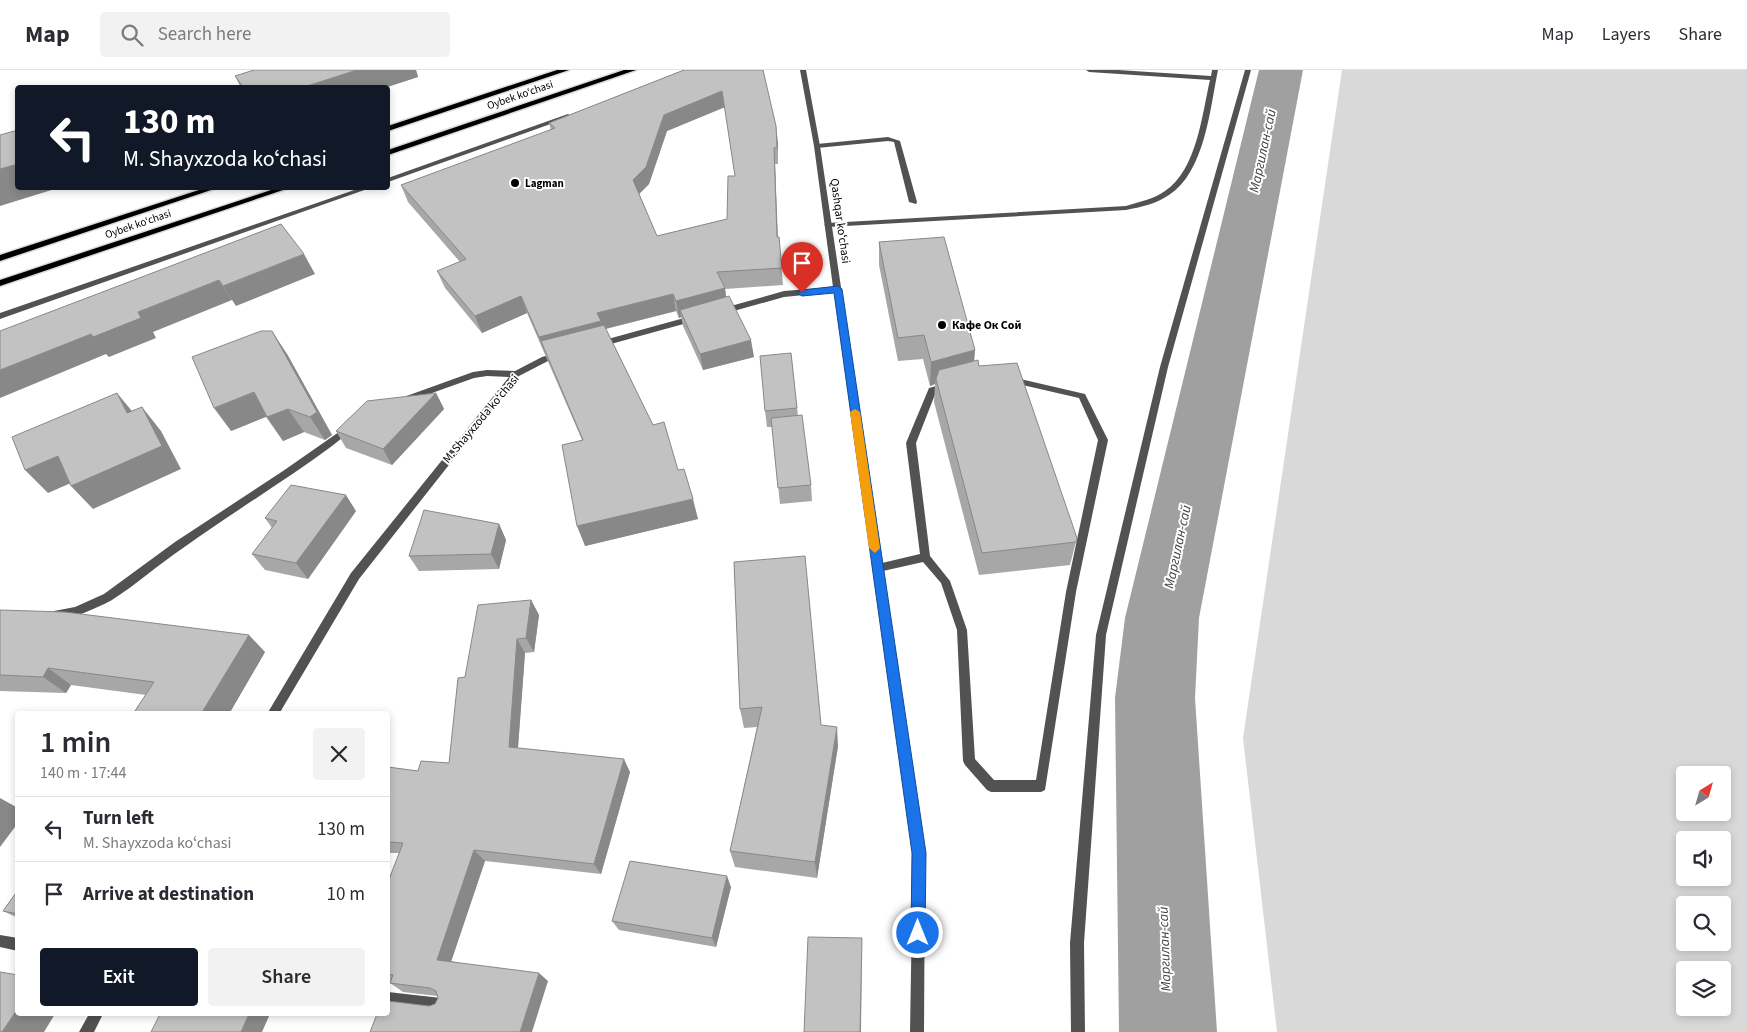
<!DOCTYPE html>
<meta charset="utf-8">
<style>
body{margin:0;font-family:"Source Sans 3",sans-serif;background:#f2f2f3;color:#2b2b33;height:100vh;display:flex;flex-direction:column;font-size:19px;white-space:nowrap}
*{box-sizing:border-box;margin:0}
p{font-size:16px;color:#7c7c81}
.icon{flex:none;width:28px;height:28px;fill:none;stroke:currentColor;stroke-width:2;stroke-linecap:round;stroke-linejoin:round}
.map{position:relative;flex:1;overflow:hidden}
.details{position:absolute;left:15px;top:641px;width:375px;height:305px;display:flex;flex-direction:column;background:#fff;border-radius:5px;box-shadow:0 2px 8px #0003}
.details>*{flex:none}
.banner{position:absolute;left:15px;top:15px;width:375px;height:105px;border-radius:5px;box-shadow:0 2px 8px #0003;background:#111827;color:#fff;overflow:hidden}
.needle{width:32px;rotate:37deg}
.buttons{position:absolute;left:1676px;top:696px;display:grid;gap:10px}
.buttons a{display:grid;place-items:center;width:55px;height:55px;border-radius:5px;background:#fff;box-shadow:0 2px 8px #0003;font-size:25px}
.pin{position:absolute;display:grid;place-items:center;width:42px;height:42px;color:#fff;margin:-51px -21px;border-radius:50% 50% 50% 0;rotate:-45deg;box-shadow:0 0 5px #0007}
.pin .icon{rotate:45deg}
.me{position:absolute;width:55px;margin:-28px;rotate:0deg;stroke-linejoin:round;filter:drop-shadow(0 0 4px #0008)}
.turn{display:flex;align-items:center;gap:18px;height:105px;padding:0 25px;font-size:22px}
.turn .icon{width:65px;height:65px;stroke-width:2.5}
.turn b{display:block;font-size:35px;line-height:42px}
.round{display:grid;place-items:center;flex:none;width:52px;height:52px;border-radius:5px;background:#f2f2f3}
.summary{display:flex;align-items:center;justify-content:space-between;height:85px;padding:0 25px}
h1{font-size:30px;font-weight:600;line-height:38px}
.button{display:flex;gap:10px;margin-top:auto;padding:10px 25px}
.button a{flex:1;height:58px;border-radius:5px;background:#111827;color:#fff;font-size:20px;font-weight:600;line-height:58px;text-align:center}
.button a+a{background:#f2f2f3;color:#2b2b33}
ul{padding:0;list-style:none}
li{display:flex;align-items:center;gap:15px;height:65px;padding:0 25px;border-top:1px solid #e1e1e2}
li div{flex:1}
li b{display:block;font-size:19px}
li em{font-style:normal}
header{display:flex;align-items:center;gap:30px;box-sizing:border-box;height:70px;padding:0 25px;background:#fff;border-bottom:1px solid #e1e1e2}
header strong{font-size:24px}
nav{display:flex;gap:28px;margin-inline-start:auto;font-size:18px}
.search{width:350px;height:45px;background:#f2f2f3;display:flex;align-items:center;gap:12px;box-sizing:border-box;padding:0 18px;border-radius:5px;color:#7c7c81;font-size:19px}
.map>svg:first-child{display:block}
.green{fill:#d9d9d9;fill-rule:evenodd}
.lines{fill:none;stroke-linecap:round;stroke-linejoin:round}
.river{fill:#a0a0a0;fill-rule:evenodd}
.primary-casing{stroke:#dbdbdb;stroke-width:3}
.service{fill:#525252;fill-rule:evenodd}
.minor{fill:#525252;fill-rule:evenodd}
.primary{fill:#000;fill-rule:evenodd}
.wall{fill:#a7a7a7;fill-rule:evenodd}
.shaded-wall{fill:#888}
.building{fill:#c2c2c2;stroke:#888;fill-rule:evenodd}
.route{fill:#1a73e8;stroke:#114b97}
.slow{fill:#f59e0b}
.poi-dot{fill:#000;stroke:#fff;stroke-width:2}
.labels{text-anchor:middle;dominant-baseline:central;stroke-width:4;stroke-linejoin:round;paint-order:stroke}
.far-street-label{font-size:11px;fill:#000;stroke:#fff}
.far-poi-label{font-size:11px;font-weight:bold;fill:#000;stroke:#fff;text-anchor:start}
.street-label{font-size:12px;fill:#000;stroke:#fff}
.poi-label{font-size:12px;font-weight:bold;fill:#000;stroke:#fff;text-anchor:start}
.water-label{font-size:14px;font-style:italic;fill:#414141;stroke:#fff}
</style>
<header>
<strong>Map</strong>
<div class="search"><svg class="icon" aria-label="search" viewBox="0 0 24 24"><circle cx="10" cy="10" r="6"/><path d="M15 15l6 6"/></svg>Search here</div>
<nav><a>Map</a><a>Layers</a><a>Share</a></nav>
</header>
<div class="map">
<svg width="1747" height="962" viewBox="0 0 1747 962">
<rect width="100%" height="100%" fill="#fff"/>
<path class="green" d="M1342,0h405v962h-470l-34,-294zM1685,705h37v37h-37zM1685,770h37v38h-37zM1685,835h37v37h-37zM1685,900h37v38h-37z"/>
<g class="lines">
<path class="river" d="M1259,0h44l-104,548 -4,80 22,334h-98l-4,-334 10,-80z"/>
<defs>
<path id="primary" d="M557,0h12l-181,61v-5z
M624,0h12l-248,85v-5z
M205,118h12l-217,73v-6z
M277,118h12l-289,98v-6z"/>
</defs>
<use href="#primary" class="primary-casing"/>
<path class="service" d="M1086,0h32l93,6 1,-6h6c-8,38 -13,102 -49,125 -13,9 -28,12 -43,15l-298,17 -4,-2 4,-2 298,-17c13,-4 28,-7 39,-15 32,-21 37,-77 45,-111l-121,-8z
M1245,0h6l-83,297 -62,268 -22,308 1,89h-14l-1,-89 26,-308 64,-268z
M568,44l3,2 -1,1 -182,65v-4z
M888,67l12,4 17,61 -1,2 -7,-2 -15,-60 -6,-1 -71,7 -3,-2 3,-2z
M360,118h10l-370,131v-6z
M0,865l18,3v13l-18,-4z
M388,922l53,6 5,2 2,5 -2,5 -5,2 -53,-6z"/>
<path class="minor" d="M800,0h6l14,76 62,417 38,-9 -14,-111 23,-55 18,-5 4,3 -1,2 -14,4 -20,51 14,113 20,25 17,49 8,129 19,21h42l30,-188 32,-152 -19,-42 -70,-16 -1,-2 1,-2 3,-1 73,17 23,46 -32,152 -31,198 -4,2h-50l-4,-2 -22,-25 -2,-4 -6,-131 -16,-47 -18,-21 -40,9 42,282 -1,179h-14l3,-179 -79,-561 -50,5 -61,17 -4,-3 1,-2 64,-18 49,-4 -19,-141z
M695,245l4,3 -1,2 -98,27 -4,-3 1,-2z
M560,282l4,3 -1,2 -15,4 -29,15 -160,203 -80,135h-12l84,-141 158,-196 -22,-1 -13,2 -70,25 -3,-1 -1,-2 1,-2 72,-26 14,-2 28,1 27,-14z
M349,355l5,3 -2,2 -20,16c-49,36 -100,67 -149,102 -24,16 -46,36 -71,52 -13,7 -44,22 -58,17l-1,-3 1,-3 21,-4 29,-13 71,-52 108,-71z
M89,944h14l-9,18h-15z"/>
<use href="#primary" class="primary"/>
</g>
<path class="wall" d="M254,0h162l2,7 -34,11h-143l-6,-12z
M684,0l92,56 2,38h-3l3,73h1l4,48 -58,4 1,8 28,60 -51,13 -20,-44 -2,-9 -2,1 -3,-7 -70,18 47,96 25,45 20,49 -113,27 -3,-106 -55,-127 -45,20 -37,-45 -8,-17 23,-9 -52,-60 -7,-17 150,-55 -2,-7zM725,37l10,69 -8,43 -70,17 -18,-42 10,-10 18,-53z
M879,172l96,108 -1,11 5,5 98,172 -7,27 -91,10 -45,-173 1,-18 -5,2 -7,-27 -25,2 -19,-96z
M791,283l7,63 13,69 1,16 -32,3 -8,-77h-5l-2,-16z
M287,284l45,81 -7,5 -21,-8 -21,9 -17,-24 -35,14z
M436,323l8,16 -52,56 -46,-17 -10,-17z
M356,441l-48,68 -43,-9 -13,-16 20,-26 -7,-10z
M499,454l7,16 -7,29 -80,2 -10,-15z
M734,492l87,163 17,21 -21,132 -82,-11 -5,-16 27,-124 -13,1 -4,-19z
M531,530l8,15 -5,37 -9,1 -7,95 112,24 -29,102 -116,-13 -34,100 97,20 -119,25 6,-2 3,-6 -1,-2 -34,-4 -13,-9v-1h-2v-100l11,-29h-11v-86l30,4 31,-8 16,-86z
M0,540l265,42 -36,62h-96l13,-19 -75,-10 -5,8 -66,-2z
M731,817l-15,60 -97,-17 -7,-9z
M18,820v28l-15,-7z"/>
<path class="shaded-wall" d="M357,0h59l2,7 -34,11h-83z
M722,21l3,16 -58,24 -18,53 -13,13 -3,-17 31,-65z
M776,56l2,17v21l-1,-17z
M774,78l1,16 3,90 -1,-17z
M18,94v24h40l-58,18v-37z
M304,184l11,20 -79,32 -13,-20z
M219,210l13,20 -79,32 3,6 -47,19 -3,-3 -106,44v-28l91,-36 47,-22z
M725,218l2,16 -47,6 1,7 -2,1 -3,-17z
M673,224l3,17 -72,18 -63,12 4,13 -6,-17 58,-24z
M521,226l6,17 -45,20 -7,-17z
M272,261l15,23 45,81 -7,5 -15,-23z
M751,270l3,17 -51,13 -3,-16z
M975,280l-2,24 -37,5 -1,5 -5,2 1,-24z
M254,322l16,23 -39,16 -17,-23z
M117,323l19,23 -9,-3z
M436,323l8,16 -52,56 -9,-16z
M142,337l19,24 20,38 -88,40 -22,-23z
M288,339l16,23 -21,9 -16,-24z
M58,386l22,23 -32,14 -23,-23z
M346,425l10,16 -48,68 -12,-16z
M693,429l5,20 -113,27 -8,-20z
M499,454l7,16 -7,29 -8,-15z
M531,530l8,15 -5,37 -8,-14z
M249,565l16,17 -36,62h-28z
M517,569l8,14 -8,107 -8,-13z
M48,598l23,17 -5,8 -23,-16z
M837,657l1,19 -21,132 -2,-16z
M624,689l6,13 -29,102 -7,-10z
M0,728l18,10v15l-18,24z
M474,780l11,11 -36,107 -12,-8z
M727,806l4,11 -15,60 -4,-9z
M862,868l-1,94h-1z
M539,903l9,8 -16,51h-12z
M18,938v6h37l-11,18h-42z
M249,944h21l-8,18h-21z"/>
<path class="building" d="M254,0h103l-56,18h-57l-9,-12z
M684,0h79l13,56 1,21 -3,1 3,89h2l3,31 -65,4 8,16 -49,13 -3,-7 -76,19 4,8 -62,16 -18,-41 -46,20 -38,-45 29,-12 -65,-74 154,-57 -6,-5zM722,21l13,85h-7l-1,43 -70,17 -24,-56 13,-13 18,-52z
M18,60v34l-18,5v-34z
M281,154l23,30 -81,32 -4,-6 -81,32 3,6 -48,19 -2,-3 -91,36v-39z
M944,167l31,113 -44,12 -7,-27 -26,3 -19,-96z
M729,226l22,44 -51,14 -20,-44z
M604,255l49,100 11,-3 14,48 6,-1 9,30 -116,27 -15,-81 21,-5 -42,-99z
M261,261h11l45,81 -7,5 -22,-8 -21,8 -13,-25 -40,16 -22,-51z
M791,283l6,55 -32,3 -5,-55z
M978,290l1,6 38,-3 60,175 -1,4 -94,11 -46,-174 3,-9z
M117,323l10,20 15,-6 20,39 -91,40 -13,-30 -33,14 -13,-33z
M436,323l-53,56 -47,-18 31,-30z
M802,345l9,70 -33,3 -7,-70z
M291,415l55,10 -50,68 -44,-9 25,-33 -12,-3z
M424,440l75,14 -8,30 -82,2z
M805,486l16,169 16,2 -22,135 -85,-11 32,-144 -22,2 -6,-147z
M531,530l-5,38 -9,1 -8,108 115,12 -30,105 -120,-14 -37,110 102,13 -19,59h-150l7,-18h11v-13l41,5 6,-2 3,-6 -2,-7 -6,-3 -40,-5 3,-8 -5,-1v-92l15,-39 -15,-1v-75l30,4 3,-10 28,2 9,-85 7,-1 13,-72z
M0,540l65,2 184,23 -48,79h-68l21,-32 -106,-14 -5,9 -43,-2z
M630,791l97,15 -15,62 -100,-17z
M18,820v24l-15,-3z
M808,867l54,1 -2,94h-56z
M0,902l18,3v33l-16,24h-2z
M160,944h89l-8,18h-90z"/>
<path class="route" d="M838,216l4,3 84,564 -1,80 -2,5 -5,2 -5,-2 -2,-5 1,-80 -78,-560 -32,3 -5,-3 5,-3z"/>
<path class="slow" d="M855,339l5,3 20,136 -5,5 -6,-5 -19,-136z"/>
<g class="poi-dot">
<circle cx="515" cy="113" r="5"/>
<circle cx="942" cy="255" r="5"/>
</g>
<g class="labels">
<g class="far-street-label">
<text transform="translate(520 25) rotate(-19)">Oybek ko‘chasi</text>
<text transform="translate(138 154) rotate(-19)">Oybek ko‘chasi</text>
</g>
<g class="far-poi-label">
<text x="525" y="113">Lagman</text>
</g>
<g class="street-label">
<text transform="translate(840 151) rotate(82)">Qashqar koʻchasi</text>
<text transform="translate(481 349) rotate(-50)">M. Shayxzoda koʻchasi</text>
</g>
<g class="poi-label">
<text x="952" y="255">Кафе Ок Сой</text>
</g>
<g class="water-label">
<text transform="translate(1263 81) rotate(-78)">Маргилан-сай</text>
<text transform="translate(1178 477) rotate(-78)">Маргилан-сай</text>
<text transform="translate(1165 879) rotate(-92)">Маргилан-сай</text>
</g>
</g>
</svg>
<div class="buttons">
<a><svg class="needle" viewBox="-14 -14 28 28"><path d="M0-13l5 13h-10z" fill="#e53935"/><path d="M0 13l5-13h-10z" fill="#7c7c81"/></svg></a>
<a><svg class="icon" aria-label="sound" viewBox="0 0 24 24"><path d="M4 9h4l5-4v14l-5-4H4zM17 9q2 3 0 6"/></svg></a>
<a><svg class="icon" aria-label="search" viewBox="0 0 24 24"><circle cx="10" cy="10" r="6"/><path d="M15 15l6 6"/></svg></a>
<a><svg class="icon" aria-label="layers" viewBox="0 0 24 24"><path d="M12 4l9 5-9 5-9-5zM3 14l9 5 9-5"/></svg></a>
</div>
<div class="pin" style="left:802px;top:223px;background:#d93025"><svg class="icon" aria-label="arrive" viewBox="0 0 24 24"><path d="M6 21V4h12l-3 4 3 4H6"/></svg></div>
<svg class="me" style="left:918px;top:863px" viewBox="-20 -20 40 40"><circle r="17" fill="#1a73e8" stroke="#fff" stroke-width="3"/><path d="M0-11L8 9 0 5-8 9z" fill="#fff"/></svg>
<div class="banner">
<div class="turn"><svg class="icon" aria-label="left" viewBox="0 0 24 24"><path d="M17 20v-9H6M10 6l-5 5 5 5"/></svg><div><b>130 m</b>M. Shayxzoda koʻchasi</div></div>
</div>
<section class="details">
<div class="summary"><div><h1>1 min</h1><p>140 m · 17:44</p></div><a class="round"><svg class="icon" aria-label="close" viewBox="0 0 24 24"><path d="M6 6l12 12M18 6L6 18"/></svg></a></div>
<ul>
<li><svg class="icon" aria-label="left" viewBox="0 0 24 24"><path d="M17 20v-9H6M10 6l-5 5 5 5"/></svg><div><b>Turn left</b><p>M. Shayxzoda koʻchasi</p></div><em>130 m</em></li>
<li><svg class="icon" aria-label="arrive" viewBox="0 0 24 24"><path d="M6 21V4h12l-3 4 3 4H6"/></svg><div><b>Arrive at destination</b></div><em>10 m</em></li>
</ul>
<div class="button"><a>Exit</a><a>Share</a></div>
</section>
</div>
